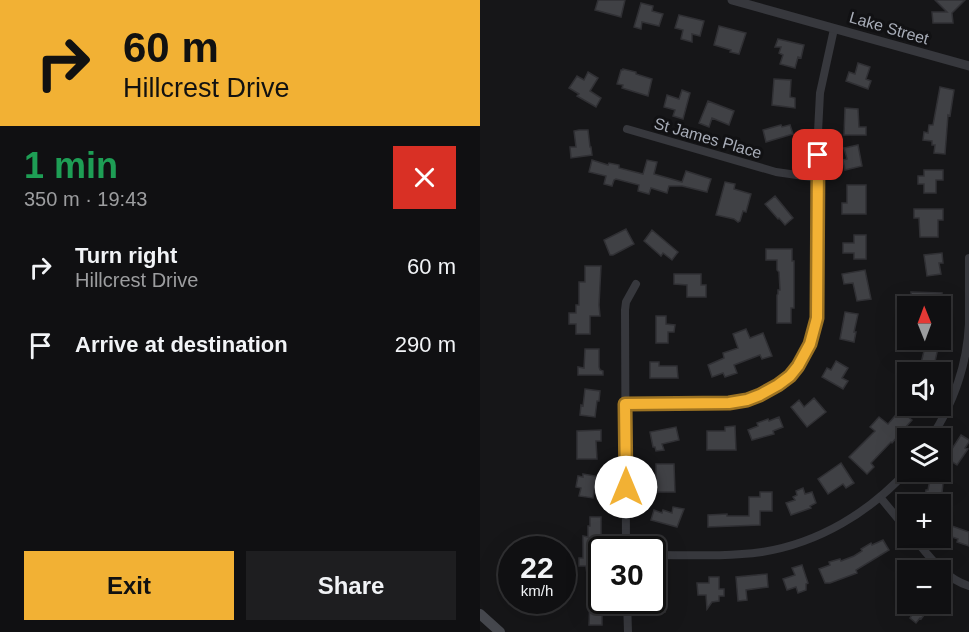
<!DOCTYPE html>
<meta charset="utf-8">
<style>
body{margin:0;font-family:Arial,sans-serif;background:#1e1e20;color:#f1f3f6;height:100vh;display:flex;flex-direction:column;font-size:22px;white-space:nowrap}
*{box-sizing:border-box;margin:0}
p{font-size:20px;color:#9c9d9f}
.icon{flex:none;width:33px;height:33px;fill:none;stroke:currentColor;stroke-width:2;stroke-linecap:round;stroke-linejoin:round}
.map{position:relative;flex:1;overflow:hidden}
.panel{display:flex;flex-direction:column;background:#101012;width:480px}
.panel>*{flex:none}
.hud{background:#f2b134;color:#111;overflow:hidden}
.needle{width:39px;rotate:359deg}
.fabs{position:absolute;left:417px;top:296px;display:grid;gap:12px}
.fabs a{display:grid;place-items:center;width:54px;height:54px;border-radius:0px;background:#101012;box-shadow:0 6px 24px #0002,0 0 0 2px #303032;font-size:30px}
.speed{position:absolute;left:18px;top:536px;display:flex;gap:12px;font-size:30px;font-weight:700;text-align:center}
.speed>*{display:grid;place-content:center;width:78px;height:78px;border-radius:50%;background:#101012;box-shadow:0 6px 24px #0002,0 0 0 2px #303032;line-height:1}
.speed small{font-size:15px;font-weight:400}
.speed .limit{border:3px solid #111;border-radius:9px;background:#fff;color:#111}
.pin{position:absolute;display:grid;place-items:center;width:51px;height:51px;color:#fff;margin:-26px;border-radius:12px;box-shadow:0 3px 9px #0006}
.me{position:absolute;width:66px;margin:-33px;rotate:0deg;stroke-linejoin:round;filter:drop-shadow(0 0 4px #0008)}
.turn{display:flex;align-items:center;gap:21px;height:126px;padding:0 24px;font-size:27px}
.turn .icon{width:78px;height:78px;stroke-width:2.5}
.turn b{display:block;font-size:42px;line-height:51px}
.round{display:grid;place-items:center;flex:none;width:63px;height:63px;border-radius:0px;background:#1e1e20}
.overview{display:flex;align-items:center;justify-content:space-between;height:102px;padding:0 24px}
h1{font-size:36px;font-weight:700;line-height:45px;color:#1e9e55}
.button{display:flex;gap:12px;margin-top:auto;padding:12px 24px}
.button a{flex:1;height:69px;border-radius:0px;background:#f2b134;color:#111;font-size:24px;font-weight:700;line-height:69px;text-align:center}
.button a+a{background:#1e1e20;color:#f1f3f6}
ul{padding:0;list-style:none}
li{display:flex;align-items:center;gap:18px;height:78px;padding:0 24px}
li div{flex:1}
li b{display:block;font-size:22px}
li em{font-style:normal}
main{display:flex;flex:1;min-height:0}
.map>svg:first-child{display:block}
.building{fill:#404145;stroke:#303034;stroke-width:1.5}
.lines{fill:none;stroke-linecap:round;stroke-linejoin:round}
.minor{stroke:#37383d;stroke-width:8}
.tertiary{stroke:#37383d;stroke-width:9}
.secondary{stroke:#45474d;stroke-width:10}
.route-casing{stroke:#9d7322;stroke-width:15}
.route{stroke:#f2b134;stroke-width:10}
.labels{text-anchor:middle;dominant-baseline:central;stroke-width:6;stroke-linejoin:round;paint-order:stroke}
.street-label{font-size:16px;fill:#a8adb8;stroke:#111113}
</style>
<main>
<section class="panel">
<div class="hud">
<div class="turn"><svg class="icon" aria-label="right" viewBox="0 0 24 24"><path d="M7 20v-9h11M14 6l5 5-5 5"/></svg><div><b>60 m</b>Hillcrest Drive</div></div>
</div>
<div class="overview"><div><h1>1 min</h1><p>350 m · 19:43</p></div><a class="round" style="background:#d93025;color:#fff"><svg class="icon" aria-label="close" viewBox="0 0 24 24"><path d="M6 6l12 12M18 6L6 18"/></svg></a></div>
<ul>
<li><svg class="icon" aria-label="right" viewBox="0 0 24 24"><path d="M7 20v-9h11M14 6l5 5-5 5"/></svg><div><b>Turn right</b><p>Hillcrest Drive</p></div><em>60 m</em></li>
<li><svg class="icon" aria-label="arrive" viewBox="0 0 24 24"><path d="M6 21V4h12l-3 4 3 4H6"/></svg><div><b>Arrive at destination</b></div><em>290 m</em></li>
</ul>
<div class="button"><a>Exit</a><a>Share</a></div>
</section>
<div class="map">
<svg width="489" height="632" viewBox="0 0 489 632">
<rect width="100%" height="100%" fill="#161618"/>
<path class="building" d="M118,0h27l-4,17 -26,-7z
M455,0h30l-13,13 1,10h-20l-1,-11h15z
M161,3l12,3 -1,5 11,3 -4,12 -17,-4 -1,7 -7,-2z
M199,15l25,6 -4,15 -8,-2v8l-11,-3 2,-9 -8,-2z
M239,26l27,7 -7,21 -9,-2 1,-2 -17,-5z
M298,39l26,6 -3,13 -3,-1 -3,11 -15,-4 3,-9 -4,-2 2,-6h-6z
M378,63l12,4 -4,12 5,2 -3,8 -22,-8 3,-9 6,2z
M143,69l13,3v2l16,5 -4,17 -26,-8 1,-3 -6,-1 4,-14h2z
M108,72l10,6 -8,13 11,7 -5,9 -19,-11 2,-2 -10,-6 8,-12 7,4z
M294,79l17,1 -1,17 5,1v10l-23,-3z
M460,87l14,3 -4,26 -2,-1 -3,39 -11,-1 1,-8h-3v-4l-9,-1 1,-8 4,1 1,-8h4z
M202,90l8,3 -7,26 -10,-3 2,-6 -11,-3 3,-12 12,4z
M228,101l26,10 -5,14 -17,-7 -3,9 -10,-4z
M365,108l13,1 1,18h7v8h-22z
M301,125l1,2 8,-2 3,9 -27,8 -3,-12z
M99,130h9l2,17h1l1,8 -21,3 -1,-11h6l-2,-16z
M378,145l4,21 -17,4 -2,-10 4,-1 -3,-11z
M112,160l16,5 1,-2 10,2v3l24,6 4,-14 10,2 -3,12 28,8 4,-11 25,8 -4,13 -25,-6h-13l-2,7 -16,-5 -2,6 -11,-3 1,-6 -23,-6 -2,1 -2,6 -8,-2 2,-8 -17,-4z
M444,170h19v10h-7v13h-12v-9h-6v-8h6z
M245,182l10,2 -1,5 17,5 -5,18 -3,-1 -3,10 -2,1 -4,-3 -18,-4z
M367,185h19v29h-24v-11h5z
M295,196l18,22 -8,7 -6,-7 -1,1 -13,-15z
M434,209h29v11h-5v17h-18l-1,-19h-5z
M146,229l8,15 -21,11h-3l-6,-15z
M172,230l26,22 -6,8 -9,-7 -2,3 -17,-15z
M374,235h12v24h-12v-6h-11v-10h11z
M286,249h26v12h2v47h-3v15h-14v-28l1,-1v-4h2l-1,-18 -2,-2v-10h-11z
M462,253l1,10h-4l2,11 -14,2 -3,-21z
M105,266h16l-2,39 1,11h-10v18h-14v-10h-7v-11h7v-8h3v-23h6z
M385,270l6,29 -14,2 -4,-18 -9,1 -2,-10z
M194,274h27v11h5v12h-19v-12l-13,-1z
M431,292l31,1 -1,13h-29z
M365,312l13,2 -4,18h2l-2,10 -14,-3z
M176,316h10v8l9,1 -1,7h-6v11h-12z
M266,329l4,9 13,-5 9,23 -10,3 -2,-4 -26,10 3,8 -12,4 -2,-4 -11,4 -4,-12 16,-7 -1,-5 15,-5 -5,-14z
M449,339h11l-6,27 -13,-3 4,-16 1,-3 2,1z
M105,349h14v18l1,3 3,1v4h-25v-8l6,1z
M356,361l12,7 -6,10 6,3 -5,8 -21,-12 5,-9 4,2z
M170,362h9v4h18l1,12h-28z
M105,389l15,2 -1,10h-2l-2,16 -15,-2 1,-10 2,1z
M334,398l12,14 -19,15 -16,-20 8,-7 5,7z
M420,410l12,10 -20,23 -1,-1 -20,21 3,4 -7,7 -18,-17 26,-26 -5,-4 9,-10 9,7z
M299,417l4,10 -10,4 1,3 -22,6 -4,-10 10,-4 -1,-3 11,-4 1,2z
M255,426l1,24h-29v-19h18v-4z
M196,427l3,13 -17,4 2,6 -8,1 -1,-4h-2l-3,-15z
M121,430v11h-5l1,18h-20v-28z
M481,435l8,5v2l-4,6 3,1 -11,16 -11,-7z
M361,463l13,20 -8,5 -3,-4 -15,10 -10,-15z
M176,464h18l1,28h-24v-10h5z
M103,474l18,3 -2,11 -4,-1 -2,11 -14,-2 2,-8 -5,-1 2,-11 5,1z
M450,479l12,2v2h1l-2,21h-14v-2l-3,-1 2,-11h2z
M323,488l2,6 7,-2 4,11 -6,3 1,2 -20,7 -5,-12 9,-3 -2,-3 4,-2 -1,-4z
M280,492h12v19h-12v14l-52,2v-12l19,-1v2h22v-19h11z
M193,507l11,2 -7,18 -26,-7 3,-10 8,3 1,-3 9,3z
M110,517h11v67l-13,-1 -2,-17h-7v-8h4v-22l5,1v-11h2z
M469,525l20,7v14l-12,-4 1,-3 -12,-4z
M403,540l6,10 -33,20 1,3 -27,10h-5l-6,-14 11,-4 -1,-3 11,-3 1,2 13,-5 8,-5 -1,-2 10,-6 1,2z
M322,565l6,18 -2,1v6l-8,3 -2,-6 -9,3 -4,-11 12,-4 -3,-7z
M287,574l1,13 -22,3 1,10 -9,1 -2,-24z
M173,577h12v12h2l-2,23h-11v-12h-2z
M229,577h10v12h5v7h-5v5l-7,1 -5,7 -1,-14h-8l-1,-12h12z
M110,598h12v27h-13z
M420,603h33l-12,16 -1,-1 -4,5 -6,-5 3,-5z"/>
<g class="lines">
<path class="minor" d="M147,129l149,43 42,6
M145,404c22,0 43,0 65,-1 19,0 37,1 56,-3 29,-7 52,-28 64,-55 4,-9 5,-18 7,-27l1,-186 2,-39 14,-64
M451,438c22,-34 36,-74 38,-114 0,-22 0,-44 0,-66
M400,497l28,34
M433,537c16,19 31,41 56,49
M146,549l-1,-239 1,-8 10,-18
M172,555c37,0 74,2 110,-3 57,-9 108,-40 146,-82
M147,600l1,32"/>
<path class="tertiary" d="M252,0l237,66"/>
<path class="secondary" d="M0,614l20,18"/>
</g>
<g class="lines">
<defs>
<path id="route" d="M146,487l-1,-83 104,-1 18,-3 13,-5 18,-10 12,-9 8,-10 12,-22 7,-26 1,-163"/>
</defs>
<use href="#route" class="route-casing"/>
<use href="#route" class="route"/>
</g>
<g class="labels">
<g class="street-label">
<text transform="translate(409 28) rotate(16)">Lake Street</text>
<text transform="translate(228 138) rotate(16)">St James Place</text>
</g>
</g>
</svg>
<div class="fabs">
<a><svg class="needle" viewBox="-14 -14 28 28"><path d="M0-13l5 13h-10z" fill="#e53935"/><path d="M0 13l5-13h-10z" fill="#9c9d9f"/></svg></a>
<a><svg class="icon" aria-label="sound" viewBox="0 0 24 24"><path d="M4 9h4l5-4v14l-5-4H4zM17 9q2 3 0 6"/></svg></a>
<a><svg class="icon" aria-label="layers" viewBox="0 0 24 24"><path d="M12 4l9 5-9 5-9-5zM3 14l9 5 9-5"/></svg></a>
<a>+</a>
<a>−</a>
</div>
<div class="speed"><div>22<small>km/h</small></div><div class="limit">30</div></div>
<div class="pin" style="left:338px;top:155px;background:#d93025"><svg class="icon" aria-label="arrive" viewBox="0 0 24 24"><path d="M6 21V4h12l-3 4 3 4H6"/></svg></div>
<svg class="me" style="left:146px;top:487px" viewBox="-20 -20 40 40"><circle r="19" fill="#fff"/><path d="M0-13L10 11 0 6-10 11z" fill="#f2b134"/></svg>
</div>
</main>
